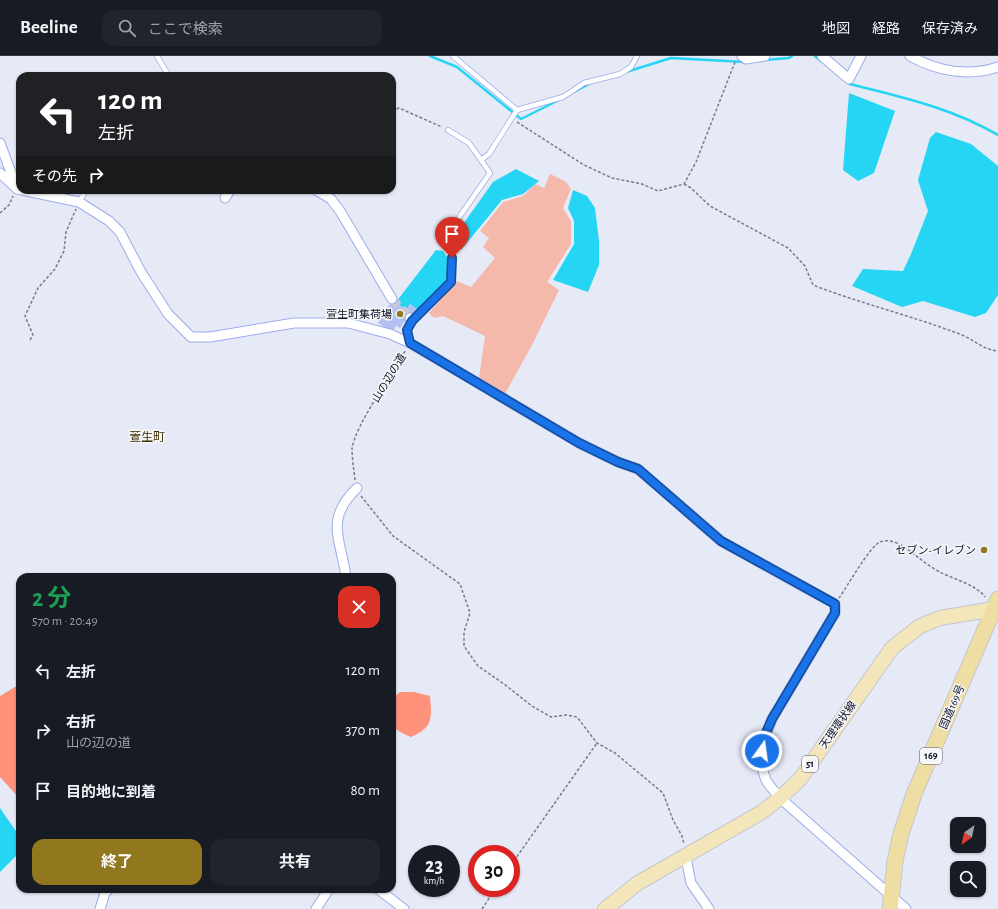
<!DOCTYPE html>
<html lang="ja">
<meta charset="utf-8">
<style>
body{margin:0;font-family:"Alegreya Sans","Noto Sans JP",sans-serif;background:#20242c;color:#f1f3f6;height:100vh;display:flex;flex-direction:column;font-size:15px;white-space:nowrap}
*{box-sizing:border-box;margin:0}
p{font-size:13px;color:#9ea1a6}
.icon{flex:none;width:22px;height:22px;fill:none;stroke:currentColor;stroke-width:2;stroke-linecap:round;stroke-linejoin:round}
.map{position:relative;flex:1;overflow:hidden}
.panel{position:absolute;left:16px;top:517px;width:380px;height:320px;display:flex;flex-direction:column;background:#171b24;border-radius:12px;box-shadow:0 1px 3px #0004}
.panel>*{flex:none}
.hud{position:absolute;left:16px;top:16px;width:380px;height:122px;border-radius:12px;box-shadow:0 1px 3px #0004;background:#202124;color:#fff;overflow:hidden}
.needle{width:26px;rotate:213deg}
.controls{position:absolute;left:950px;top:761px;display:grid;gap:8px}
.controls a{display:grid;place-items:center;width:36px;height:36px;border-radius:8px;background:#171b24;box-shadow:0 1px 3px #0004;font-size:20px}
.speed{position:absolute;left:408px;top:789px;display:flex;gap:8px;font-size:20px;font-weight:700;text-align:center}
.speed>*{display:grid;place-content:center;width:52px;height:52px;border-radius:50%;background:#171b24;box-shadow:0 1px 3px #0004;line-height:1}
.speed small{font-size:10px;font-weight:400}
.speed .limit{border:6px solid #d22;background:#fff;color:#111}
.pin{position:absolute;display:grid;place-items:center;width:34px;height:34px;color:#fff;margin:-41px -17px;border-radius:50% 50% 50% 0;rotate:-45deg;box-shadow:0 0 4px #0007}
.pin .icon{rotate:45deg}
.me{position:absolute;width:44px;margin:-22px;rotate:14deg;stroke-linejoin:round;filter:drop-shadow(0 0 3px #0008)}
.turn{display:flex;align-items:center;gap:14px;height:84px;padding:0 16px;font-size:18px}
.turn .icon{width:52px;height:52px;stroke-width:2.5}
.turn b{display:block;font-size:28px;line-height:34px}
.then{display:flex;align-items:center;height:38px;padding:0 16px;background:#0003;gap:8px;font-size:15px}
.round{display:grid;place-items:center;flex:none;width:42px;height:42px;border-radius:12px;background:#20242c}
.overview{display:flex;align-items:center;justify-content:space-between;height:68px;padding:0 16px}
h1{font-size:24px;font-weight:700;line-height:30px;color:#1e9e55}
.button{display:flex;gap:8px;margin-top:auto;padding:8px 16px}
.button a{flex:1;height:46px;border-radius:12px;background:#91781e;color:#fff;font-size:16px;font-weight:700;line-height:46px;text-align:center}
.button a+a{background:#20242c;color:#f1f3f6}
ul{padding:0;list-style:none}
li{display:flex;align-items:center;gap:12px;height:60px;padding:0 16px}
li div{flex:1}
li b{display:block;font-size:15px}
li em{font-style:normal}
header{display:flex;align-items:center;gap:24px;box-sizing:border-box;height:56px;padding:0 20px;background:#171b24;border-bottom:1px solid #363941}
header strong{font-size:19px}
nav{display:flex;gap:22px;margin-inline-start:auto;font-size:14px}
.search{width:280px;height:36px;background:#20242c;display:flex;align-items:center;gap:10px;box-sizing:border-box;padding:0 14px;border-radius:12px;color:#9ea1a6;font-size:15px}
.map>svg:first-child{display:block}
.green{fill:#f5b9ab}
.forest{fill:#fe927b}
.water{fill:#25d5f3}
.lines{fill:none;stroke-linecap:round;stroke-linejoin:round}
.stream{stroke:#25d5f3;stroke-width:2.5}
.building{fill:#b3c0f4}
.minor-tunnel{stroke:#c6cad8;stroke-width:9;stroke-dasharray:9 4.5;stroke-linecap:butt}
.service-casing{stroke:#9caceb;stroke-width:6}
.minor-casing{stroke:#9caceb;stroke-width:11}
.primary-casing{stroke:#c5c6cc;stroke-width:16}
.trunk-casing{stroke:#c5c6cc;stroke-width:17}
.path{stroke:#777b8d;stroke-width:1.5;stroke-dasharray:3 2;stroke-linecap:butt}
.service{stroke:#fff;stroke-width:4.5}
.minor{stroke:#fff;stroke-width:9}
.primary{stroke:#f3e6bb;stroke-width:14}
.trunk{stroke:#efdea4;stroke-width:15}
.route-casing{stroke:#114b97;stroke-width:10}
.route{stroke:#1a73e8;stroke-width:7}
.poi-dot{fill:#91781e;stroke:#f7f7f7;stroke-width:1.5}
.labels{text-anchor:middle;dominant-baseline:central;stroke-width:3;stroke-linejoin:round;paint-order:stroke}
.shield{fill:#f7f7f7;stroke:#545768;stroke-width:1}
.shield-label{font-size:10px;font-weight:bold;fill:#0e132a}
.poi-label{font-size:11px;fill:#0e132a;stroke:#f7f7f7;text-anchor:end}
.street-label{font-size:11px;fill:#0e132a;stroke:#f7f7f7}
.neighbourhood-label{font-size:12px;fill:#3b2f04;stroke:#f7f7f7}
</style>
<header>
<strong>Beeline</strong>
<div class="search"><svg class="icon" aria-label="search" viewBox="0 0 24 24"><circle cx="10" cy="10" r="6"/><path d="M15 15l6 6"/></svg>ここで検索</div>
<nav><a>地図</a><a>経路</a><a>保存済み</a></nav>
</header>
<div class="map">
<svg width="998" height="853" viewBox="0 0 998 853">
<rect width="100%" height="100%" fill="#e6eaf7"/>
<path class="green" d="M550,118l15,7 6,8 -8,19 8,13v23l-24,38 12,8 -26,53 -28,51 -26,-16 6,-42 -42,-20 -9,2 -5,-5 28,-32 14,6 24,-29 -12,-11 6,-9 -9,-7 23,-29 20,-6 12,-12 9,4z"/>
<path class="forest" d="M20,628v115l-20,-22v-81z
M400,636h14l16,4c2,23 3,31 -19,41 -25,-11 -19,-13 -19,-38z"/>
<path class="water" d="M849,37l46,18 -21,62 -16,8 -15,-11z
M936,76l35,12 27,22v129l-12,18 -11,4 -52,-16 -21,6 -50,-21 11,-17 40,2 8,-17 17,-43 -10,-31 12,-42z
M516,113l23,12 -16,13 -21,6 -41,50 -5,-16 37,-52z
M573,134l14,6 8,12 4,33v24l-11,27 -35,-12 21,-36v-23l-6,-13z
M436,194l7,1 6,9v21l-30,30 -9,-7 -4,6 -10,-8z
M0,752l20,29v15l-20,20z"/>
<g class="lines">
<path class="stream" d="M430,0l27,11 64,52 38,-19
M815,0l6,5
M764,4l25,-2 3,-2
M626,16l45,-14 74,4
M847,25l3,3c54,14 99,23 148,51
M574,36l17,-9"/>
</g>
<path class="building" d="M396,246l10,8 4,-6 9,7 -6,7 -9,4 -4,6 -4,-2 -4,6 -14,-9 11,-18z"/>
<g class="lines">
<path class="minor-tunnel" d="M392,243l18,19"/>
<defs>
<path id="service" d="M157,0l12,20
M453,0l64,54
M448,74l21,13 12,17
M79,146l7,-12
M410,287l-3,-13 5,-9 39,-39 1,-24 -4,-18 5,-14 37,-53 -9,-13 8,-6 28,-44 46,-13 21,-14 36,-9 11,-7 6,-11"/>
<path id="minor" d="M742,0l4,3 19,-3
M822,0l27,23 12,-23
M910,0c27,15 58,21 88,11
M0,87l16,43
M0,117l17,16 62,13 30,19 11,11 21,40 27,42 23,23h19l84,-14h54l42,11 20,9 169,100 39,19 20,7 83,72 114,63v9l-63,106c-8,19 -15,41 -6,61 4,7 10,13 14,18l126,111
M316,134l15,9 9,12 52,88
M225,142l5,-8
M410,262l2,3
M346,521c-5,-38 -22,-57 11,-89
M686,801l5,26 18,26
M378,833l26,20
M100,853l5,-16 4,-4
M316,853l13,-20"/>
<path id="primary" d="M605,853l33,-26 124,-71 18,-14 20,-19 92,-131 28,-22 20,-8 54,-9"/>
<path id="trunk" d="M890,853l5,-48 6,-27 13,-40 84,-195"/>
</defs>
<use href="#service" class="service-casing"/>
<use href="#minor" class="minor-casing"/>
<use href="#primary" class="primary-casing"/>
<use href="#trunk" class="trunk-casing"/>
<path class="path" d="M392,55l7,-3 43,19
M517,66l67,43 28,13 30,6 16,7 26,-7 12,-22 39,-100
M684,128l7,4 19,18 78,42 17,18 8,19c49,19 100,31 149,50 12,5 22,15 36,16
M0,157l9,-8 4,-9
M30,284l3,-5 -8,-19 13,-28 17,-19 9,-18 2,-19 10,-23
M355,424c-1,-10 -3,-21 -3,-31 3,-24 40,-74 53,-98
M361,440l32,40 67,48 10,29 -6,19v14l14,20 26,18 28,22 19,11 16,-2 10,2 20,26 18,10 48,40 10,27 9,16 2,8
M839,542c8,-11 31,-52 41,-56 8,-3 16,0 23,4 12,8 22,18 35,25 14,8 38,13 47,26
M511,809l86,-122
M482,853l14,-21"/>
<use href="#service" class="service"/>
<use href="#minor" class="minor"/>
<use href="#primary" class="primary"/>
<use href="#trunk" class="trunk"/>
</g>
<g class="lines">
<defs>
<path id="route" d="M452,202l-1,24 -39,39 -5,9 3,13 169,100 39,19 20,7 83,72 114,63v9l-63,106 -7,16 -3,16"/>
</defs>
<use href="#route" class="route-casing"/>
<use href="#route" class="route"/>
</g>
<g class="poi-dot">
<circle cx="400" cy="258" r="4"/>
<circle cx="984" cy="494" r="4"/>
</g>
<g class="labels">
<g class="shield">
<rect x="920" y="692" width="22" height="16" rx="3"/>
<rect x="802" y="700" width="16" height="16" rx="3"/>
</g>
<g class="shield-label">
<text x="931" y="700">169</text>
<text x="810" y="708">51</text>
</g>
<g class="poi-label">
<text x="392" y="258">萱生町集荷場</text>
<text x="976" y="494">セブン-イレブン</text>
</g>
<g class="street-label">
<text transform="translate(389 322) rotate(-59)">山の辺の道</text>
<text transform="translate(952 651) rotate(-67)">国道169号</text>
<text transform="translate(838 669) rotate(-55)">天理環状線</text>
</g>
<g class="neighbourhood-label">
<text x="147" y="381">萱生町</text>
</g>
</g>
</svg>
<div class="controls">
<a><svg class="needle" viewBox="-14 -14 28 28"><path d="M0-13l5 13h-10z" fill="#e53935"/><path d="M0 13l5-13h-10z" fill="#9ea1a6"/></svg></a>
<a><svg class="icon" aria-label="search" viewBox="0 0 24 24"><circle cx="10" cy="10" r="6"/><path d="M15 15l6 6"/></svg></a>
</div>
<div class="speed"><div>23<small>km/h</small></div><div class="limit">30</div></div>
<div class="pin" style="left:452px;top:202px;background:#d93025"><svg class="icon" aria-label="arrive" viewBox="0 0 24 24"><path d="M6 21V4h12l-3 4 3 4H6"/></svg></div>
<svg class="me" style="left:762px;top:695px" viewBox="-20 -20 40 40"><circle r="17" fill="#1a73e8" stroke="#fff" stroke-width="3"/><path d="M0-11L8 9 0 5-8 9z" fill="#fff"/></svg>
<div class="hud">
<div class="turn"><svg class="icon" aria-label="left" viewBox="0 0 24 24"><path d="M17 20v-9H6M10 6l-5 5 5 5"/></svg><div><b>120 m</b>左折</div></div>
<div class="then">その先<svg class="icon" aria-label="right" viewBox="0 0 24 24"><path d="M7 20v-9h11M14 6l5 5-5 5"/></svg></div>
</div>
<section class="panel">
<div class="overview"><div><h1>2 分</h1><p>570 m · 20:49</p></div><a class="round" style="background:#d93025;color:#fff"><svg class="icon" aria-label="close" viewBox="0 0 24 24"><path d="M6 6l12 12M18 6L6 18"/></svg></a></div>
<ul>
<li><svg class="icon" aria-label="left" viewBox="0 0 24 24"><path d="M17 20v-9H6M10 6l-5 5 5 5"/></svg><div><b>左折</b></div><em>120 m</em></li>
<li><svg class="icon" aria-label="right" viewBox="0 0 24 24"><path d="M7 20v-9h11M14 6l5 5-5 5"/></svg><div><b>右折</b><p>山の辺の道</p></div><em>370 m</em></li>
<li><svg class="icon" aria-label="arrive" viewBox="0 0 24 24"><path d="M6 21V4h12l-3 4 3 4H6"/></svg><div><b>目的地に到着</b></div><em>80 m</em></li>
</ul>
<div class="button"><a>終了</a><a>共有</a></div>
</section>
</div>
